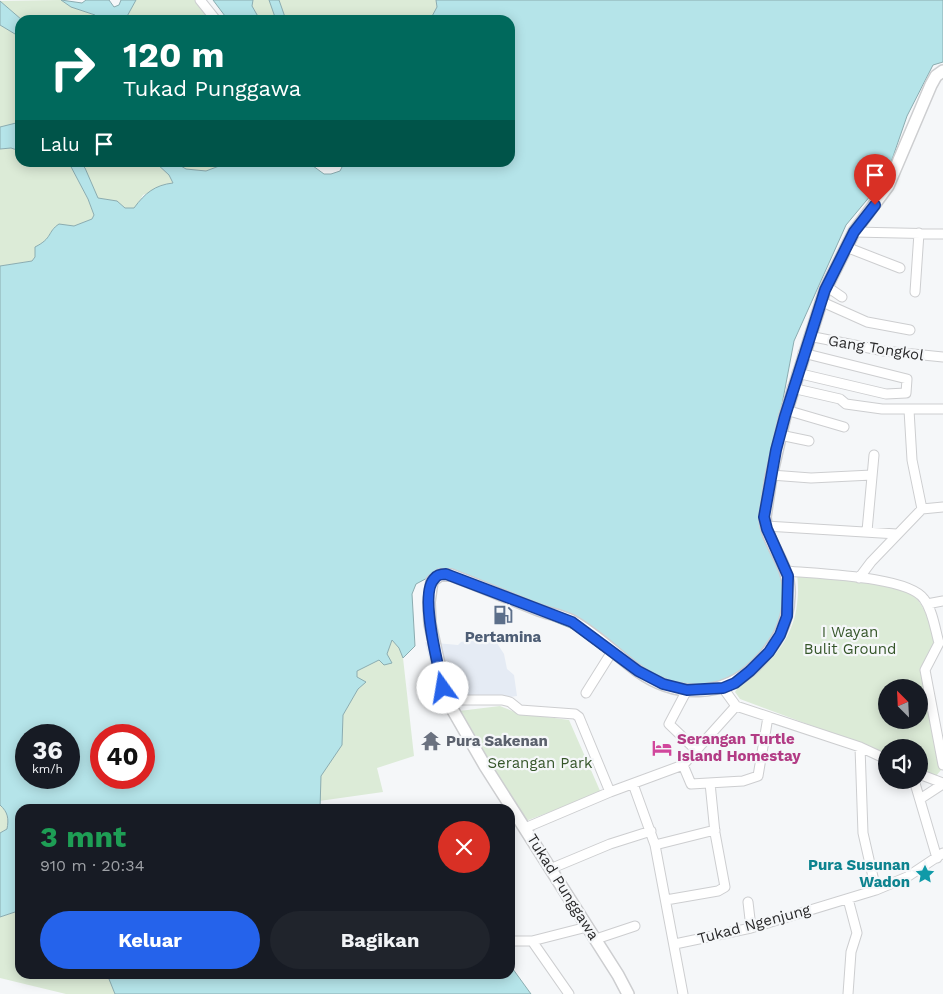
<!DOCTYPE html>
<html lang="id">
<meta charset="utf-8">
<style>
body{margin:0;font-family:"Work Sans",sans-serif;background:#20242c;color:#f1f3f6;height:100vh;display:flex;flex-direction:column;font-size:19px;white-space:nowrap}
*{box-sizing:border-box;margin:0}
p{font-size:16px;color:#9ea1a6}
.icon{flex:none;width:28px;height:28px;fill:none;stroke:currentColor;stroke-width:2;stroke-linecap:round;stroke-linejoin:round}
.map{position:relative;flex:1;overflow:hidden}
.panel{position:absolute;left:15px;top:804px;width:500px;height:175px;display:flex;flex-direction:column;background:#171b24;border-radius:15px;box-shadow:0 2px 12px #0003}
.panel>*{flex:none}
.hud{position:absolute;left:15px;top:15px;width:500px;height:152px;border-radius:15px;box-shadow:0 2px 12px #0003;background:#00695c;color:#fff;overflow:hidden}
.needle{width:32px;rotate:336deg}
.tools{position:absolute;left:878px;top:679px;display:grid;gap:10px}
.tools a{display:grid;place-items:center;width:50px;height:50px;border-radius:50%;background:#171b24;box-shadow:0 2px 12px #0003;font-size:25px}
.speed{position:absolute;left:15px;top:724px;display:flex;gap:10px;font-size:25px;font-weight:700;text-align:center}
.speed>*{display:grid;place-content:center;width:65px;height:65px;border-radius:50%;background:#171b24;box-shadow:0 2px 12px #0003;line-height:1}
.speed small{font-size:12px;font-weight:400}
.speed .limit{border:8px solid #d22;background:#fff;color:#111}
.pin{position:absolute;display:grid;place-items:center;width:42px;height:42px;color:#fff;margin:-51px -21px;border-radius:50% 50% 50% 0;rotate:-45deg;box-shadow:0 0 5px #0007}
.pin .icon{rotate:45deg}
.me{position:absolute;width:55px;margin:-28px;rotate:347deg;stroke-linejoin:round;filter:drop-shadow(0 0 4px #0008)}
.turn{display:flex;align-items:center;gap:18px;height:105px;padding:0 25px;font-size:22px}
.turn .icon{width:65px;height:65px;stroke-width:2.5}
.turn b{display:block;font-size:35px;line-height:42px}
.then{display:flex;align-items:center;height:48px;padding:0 25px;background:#0003;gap:10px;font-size:19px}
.round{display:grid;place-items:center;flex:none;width:52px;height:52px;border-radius:26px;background:#20242c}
.summary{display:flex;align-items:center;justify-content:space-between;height:85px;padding:0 25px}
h1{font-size:30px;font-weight:700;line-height:38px;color:#1e9e55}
.action{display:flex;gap:10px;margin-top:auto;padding:10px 25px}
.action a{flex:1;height:58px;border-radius:30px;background:#2563eb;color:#fff;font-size:20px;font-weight:700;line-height:58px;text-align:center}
.action a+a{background:#20242c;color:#f1f3f6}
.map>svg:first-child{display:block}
.built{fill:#e5ebf4}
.green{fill:#dcebd7;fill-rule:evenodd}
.water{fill:#b5e4e9;stroke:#8bacb0;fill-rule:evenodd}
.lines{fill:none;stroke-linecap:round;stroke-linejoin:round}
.street-casing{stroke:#cdced0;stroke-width:11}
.secondary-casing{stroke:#cdced0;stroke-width:14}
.street{stroke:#fff;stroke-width:9}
.secondary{stroke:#fff;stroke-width:11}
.route-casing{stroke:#184099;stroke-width:12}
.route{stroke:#2563eb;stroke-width:9}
.labels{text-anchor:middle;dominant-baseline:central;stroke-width:4.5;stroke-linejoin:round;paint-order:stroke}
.street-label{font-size:15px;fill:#2a2a2b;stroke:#f5f7f9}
.park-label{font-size:15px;fill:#36562a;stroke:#f5f7f9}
.service-label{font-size:15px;font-weight:bold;fill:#4e5e75;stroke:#f5f7f9}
.hotel-label{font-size:15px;font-weight:bold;fill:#b23c85;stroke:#f5f7f9;text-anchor:start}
.worship-label{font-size:15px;font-weight:bold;fill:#5b616d;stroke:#f5f7f9;text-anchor:start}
.culture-label{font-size:15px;font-weight:bold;fill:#0d838f;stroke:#f5f7f9;text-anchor:end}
</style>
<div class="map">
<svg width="943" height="994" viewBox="0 0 943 994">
<rect width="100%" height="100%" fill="#f5f7f9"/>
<path class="built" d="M485,638l10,2 9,14 3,15 7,6 3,21 -76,10 -16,-64 33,3 3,-3z"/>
<path class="green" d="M61,0l10,7 24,8 5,5h-78l-22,-19z
M136,0h59l15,20h-85z
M253,0h16l7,20h-16l-8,-14z
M279,0h157l1,7 -7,13h-144z
M0,25l20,12v85l-20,5z
M11,148l9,3v11l49,1 19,36 6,16 -2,4 -18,7 -19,1 -7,13 -13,7v10l-3,4 -32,5v-117z
M80,163h76l13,12 4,8 -30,12 -8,13h-10l-8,-7 -19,-3c-9,-11 -8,-25 -18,-35z
M176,163h51l-21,8 -20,-2z
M797,573c25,3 102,8 119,25 11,11 14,30 19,45l-13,25 19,102 -5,6 -17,-5v-23h-33v8l-25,-12 -121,-45 -5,-7c8,-15 23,-19 34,-31 24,-24 32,-54 28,-88zM886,688h33v32h-33z
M392,640l7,8 4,10 11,98 -37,12 6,24 -64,9 1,-25 22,-31 1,-30 15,-26 7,-7 -8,-5v-6l22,-11 13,3 -5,-9z
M500,706l17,7 52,7 32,73 -78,29 -64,-111z
M0,805c8,7 9,14 7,24l-7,4z
M16,912l4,2v60h87l8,20h-49l-66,-16v-61z"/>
<path class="water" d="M61,0l21,3 4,-3h23l5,7 5,-2 2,-5h15l-11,20h-25l-5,-5 -24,-8z
M213,0h40l-1,6 8,14h-32z
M269,0h10l7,20h-10z
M436,0h507v62l-10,3 -26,51 -21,61 -40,48 -52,116 -34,180 22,44 4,29 -4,36 -40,44 -33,18 -54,-6 -25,-14 -57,-43 -115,-46 -27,-7 -15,8 -4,10 3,52 -12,12 -4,-10 -7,-8 -5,14 5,9 -8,2 -5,-5 -22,11v6l9,5 -8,7 -15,26 -1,30 -21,31 -1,33h-300v105l-5,-2 -15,5v-84l7,-4c2,-10 1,-17 -7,-24v-539l32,-5 3,-4v-10c18,-9 12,-15 24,-23l15,2 18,-7 2,-4 -6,-16 -19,-36h11l5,5 13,30 19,3 8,7h9c11,-15 21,-23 39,-25l-4,-8 -13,-12h20l10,6 20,2 21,-8h82l15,11h7l9,-3 2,-4 -2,-4 170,-1v-142h-80l7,-13zM26,735h43v43h-43zM101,735h43v43h-43z
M0,1l22,19h-2v17l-20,-12z
M20,122v29l-9,-3 -11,1v-22z
M510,965l21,29h-416l-8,-20h403z"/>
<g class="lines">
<defs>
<path id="street" d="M200,0l16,20
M854,232l89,2
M846,247l54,21
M826,286l16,11
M915,292l4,-59
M820,301l47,21 43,8
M809,336l75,15 59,6
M797,373l89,21 20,-1 1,-14 -104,-26
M792,388l48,11 6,5 36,5h61
M786,410l58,17
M909,410l3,50 10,49
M780,435l29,6
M771,475l40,3 61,-3
M766,526l131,8
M867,531l7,-76
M787,571c29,3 121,5 137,28 9,12 11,30 15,44l-14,27 18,95
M859,578l12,-16 51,-53 21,-2
M927,604l16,-3
M723,688l13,18 124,41 26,12
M687,690l-18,34 26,25
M586,693l27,-43
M447,700h55l8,2 10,8 55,4 4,3 31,75
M860,747l3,86 13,57
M683,765l8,19 52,-3 15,-5 10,-59
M919,774l24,9
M914,780l23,78
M633,784l22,61 28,149
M920,799l23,-15
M525,828l85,-36 73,-27 53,-59
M655,845l60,-15
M550,869l60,-25 41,-13
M666,900l52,-9 7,-4 -10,-54 -5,-50
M748,902l3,26
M596,939l39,-13
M510,941h22l55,-14
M532,941l37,53
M675,944l76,-16 125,-38 31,-13 36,-24
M848,994l3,-42 6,-19 -9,-34"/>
<path id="secondary" d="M628,994l-10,-19 -133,-209 -38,-66 -17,-76 -1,-22 3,-21 8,-6h11c29,11 57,23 85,34 12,5 24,6 36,12 24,13 44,34 66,50 38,27 85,27 118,-6 20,-20 32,-40 33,-69 2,-32 -23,-51 -24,-79l6,-40 14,-61 40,-126 29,-58 34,-46 43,-101 5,-9 7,-5"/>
</defs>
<use href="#street" class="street-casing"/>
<use href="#secondary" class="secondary-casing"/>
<use href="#street" class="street"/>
<use href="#secondary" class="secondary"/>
</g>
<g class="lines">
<defs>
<path id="route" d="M443,688c-4,-20 -25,-96 -8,-110 2,-3 7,-4 11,-4l126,48 66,49 25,13 24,6 36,-2 12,-5 15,-12 19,-19 11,-17 7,-19 1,-40 -21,-47 -3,-12 12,-67 9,-34 40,-126 29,-58 21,-27"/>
</defs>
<use href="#route" class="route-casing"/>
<use href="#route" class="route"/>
</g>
<defs>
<symbol id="fuel-bare" viewBox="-9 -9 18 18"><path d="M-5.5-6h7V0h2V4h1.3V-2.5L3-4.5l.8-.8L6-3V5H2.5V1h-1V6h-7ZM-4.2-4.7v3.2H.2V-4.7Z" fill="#5c6f8a" stroke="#f5f7f9" stroke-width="2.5" paint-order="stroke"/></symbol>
<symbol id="temple-bare" viewBox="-9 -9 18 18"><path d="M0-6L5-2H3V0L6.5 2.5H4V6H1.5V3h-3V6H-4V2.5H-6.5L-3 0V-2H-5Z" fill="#6b7280" stroke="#f5f7f9" stroke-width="2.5" paint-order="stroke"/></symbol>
<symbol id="hotel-bare" viewBox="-9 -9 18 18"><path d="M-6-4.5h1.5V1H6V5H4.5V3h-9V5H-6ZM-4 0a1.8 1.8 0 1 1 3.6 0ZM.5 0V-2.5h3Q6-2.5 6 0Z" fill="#d1479c" stroke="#f5f7f9" stroke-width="2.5" paint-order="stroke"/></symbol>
<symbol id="sight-bare" viewBox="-9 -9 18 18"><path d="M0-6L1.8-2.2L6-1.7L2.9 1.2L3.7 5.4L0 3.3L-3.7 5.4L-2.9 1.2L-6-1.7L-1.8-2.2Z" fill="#0f9aa8" stroke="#f5f7f9" stroke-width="2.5" paint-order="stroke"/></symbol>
</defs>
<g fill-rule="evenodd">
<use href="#fuel-bare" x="489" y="601" width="28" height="28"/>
<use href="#temple-bare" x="417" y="727" width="28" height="28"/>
<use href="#hotel-bare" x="648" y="734" width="28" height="28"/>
<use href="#sight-bare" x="911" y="860" width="28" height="28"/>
</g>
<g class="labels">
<g class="street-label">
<text transform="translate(876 348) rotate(9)">Gang Tongkol</text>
<text transform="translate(563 887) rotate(58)">Tukad Punggawa</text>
<text transform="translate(754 924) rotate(-15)">Tukad Ngenjung</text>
</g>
<g class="park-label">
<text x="850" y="632">I Wayan<tspan x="850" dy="17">Bulit Ground</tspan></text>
<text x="540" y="763">Serangan Park</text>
</g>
<g class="service-label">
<text x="503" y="637">Pertamina</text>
</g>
<g class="hotel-label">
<text x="677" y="739">Serangan Turtle<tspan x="677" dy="17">Island Homestay</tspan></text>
</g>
<g class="worship-label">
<text x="446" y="741">Pura Sakenan</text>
</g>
<g class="culture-label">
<text x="910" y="865">Pura Susunan<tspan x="910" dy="17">Wadon</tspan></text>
</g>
</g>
</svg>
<div class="tools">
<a><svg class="needle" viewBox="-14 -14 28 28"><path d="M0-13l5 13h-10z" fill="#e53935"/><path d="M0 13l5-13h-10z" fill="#9ea1a6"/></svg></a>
<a><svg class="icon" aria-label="sound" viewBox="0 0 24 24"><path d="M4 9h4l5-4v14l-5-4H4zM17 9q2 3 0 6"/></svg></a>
</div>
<div class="speed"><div>36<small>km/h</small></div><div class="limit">40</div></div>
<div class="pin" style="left:875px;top:205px;background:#d93025"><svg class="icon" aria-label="arrive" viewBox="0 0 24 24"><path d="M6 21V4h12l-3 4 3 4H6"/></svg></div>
<svg class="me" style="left:443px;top:688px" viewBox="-20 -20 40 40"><circle r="19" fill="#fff"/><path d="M0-13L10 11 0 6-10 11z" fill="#2563eb"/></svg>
<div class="hud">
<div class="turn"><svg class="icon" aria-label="right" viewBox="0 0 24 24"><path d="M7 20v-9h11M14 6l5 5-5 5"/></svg><div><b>120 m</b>Tukad Punggawa</div></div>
<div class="then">Lalu<svg class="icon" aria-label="arrive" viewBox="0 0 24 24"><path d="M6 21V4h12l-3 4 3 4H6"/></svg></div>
</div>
<section class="panel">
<div class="summary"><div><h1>3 mnt</h1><p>910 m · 20:34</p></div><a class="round" style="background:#d93025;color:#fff"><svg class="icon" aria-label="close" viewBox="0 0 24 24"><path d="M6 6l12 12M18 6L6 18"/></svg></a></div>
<div class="action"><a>Keluar</a><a>Bagikan</a></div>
</section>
</div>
